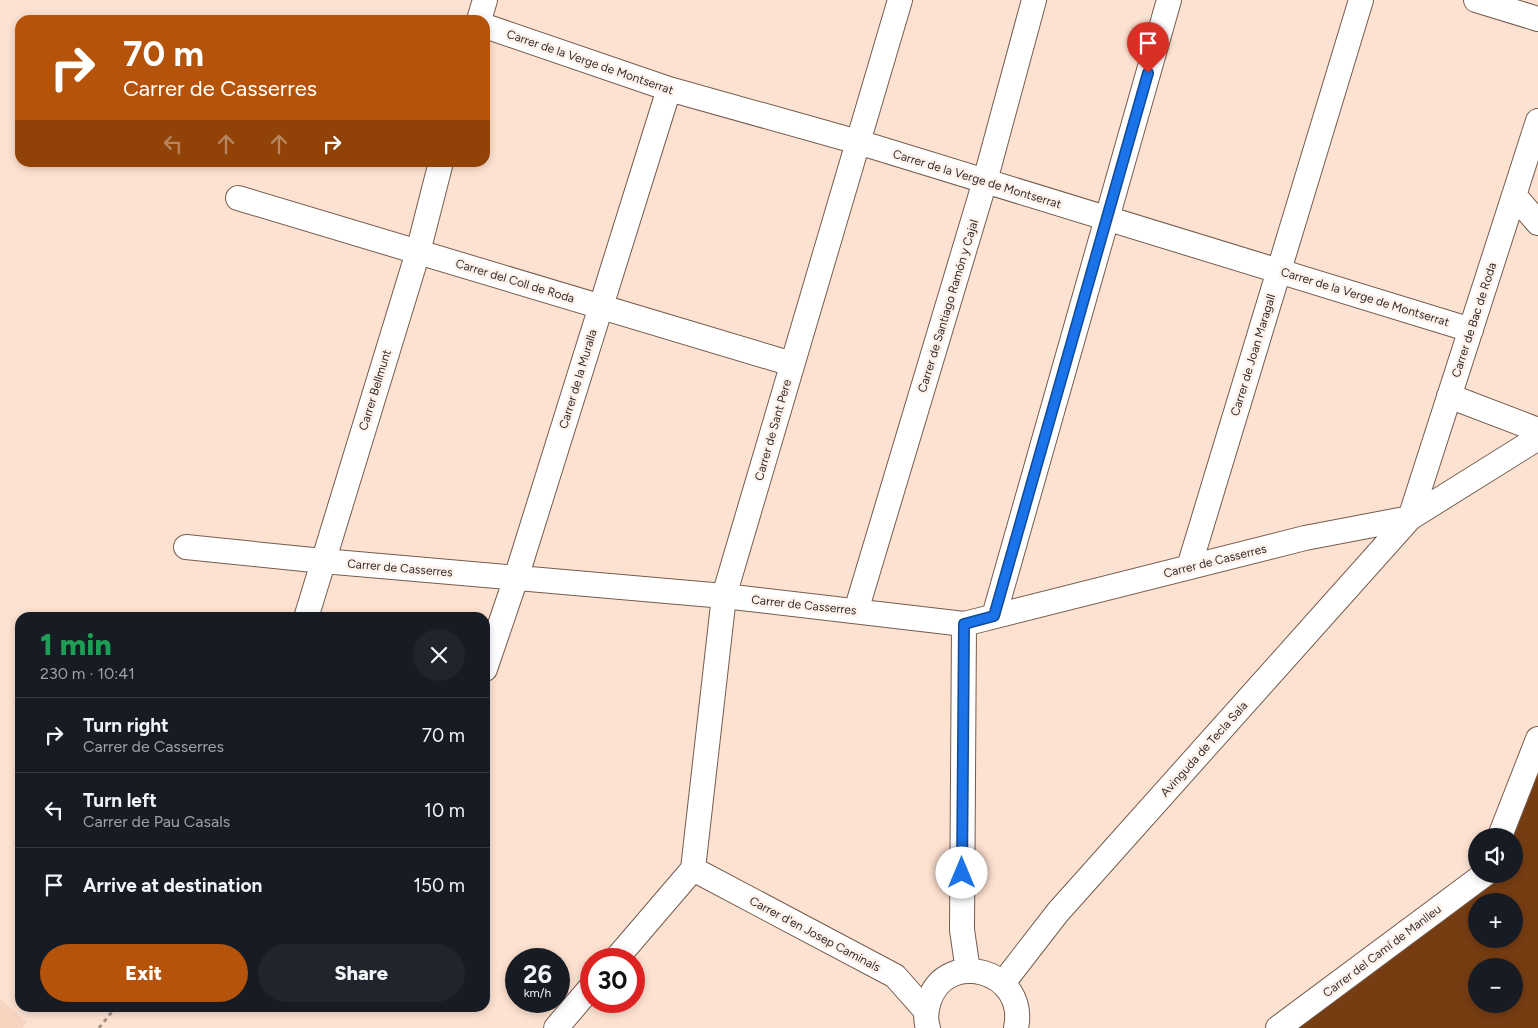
<!DOCTYPE html>
<meta charset="utf-8">
<style>
body{margin:0;font-family:Figtree,sans-serif;background:#20242c;color:#f1f3f6;height:100vh;display:flex;flex-direction:column;font-size:19px;white-space:nowrap}
*{box-sizing:border-box;margin:0}
p{font-size:16px;color:#9ea1a6}
.icon{flex:none;width:28px;height:28px;fill:none;stroke:currentColor;stroke-width:2;stroke-linecap:round;stroke-linejoin:round}
.map{position:relative;flex:1;overflow:hidden}
.sheet{position:absolute;left:15px;top:612px;width:475px;height:400px;display:flex;flex-direction:column;background:#171b24;border-radius:15px;box-shadow:0 2px 8px #0003}
.sheet>*{flex:none}
.guide{position:absolute;left:15px;top:15px;width:475px;height:152px;border-radius:15px;box-shadow:0 2px 8px #0003;background:#b45309;color:#fff;overflow:hidden}
.fabs{position:absolute;left:1468px;top:828px;display:grid;gap:10px}
.fabs a{display:grid;place-items:center;width:55px;height:55px;border-radius:50%;background:#171b24;box-shadow:0 2px 8px #0003;font-size:25px}
.speed{position:absolute;left:505px;top:948px;display:flex;gap:10px;font-size:25px;font-weight:700;text-align:center}
.speed>*{display:grid;place-content:center;width:65px;height:65px;border-radius:50%;background:#171b24;box-shadow:0 2px 8px #0003;line-height:1}
.speed small{font-size:12px;font-weight:400}
.speed .limit{border:8px solid #d22;background:#fff;color:#111}
.pin{position:absolute;display:grid;place-items:center;width:42px;height:42px;color:#fff;margin:-51px -21px;border-radius:50% 50% 50% 0;rotate:-45deg;box-shadow:0 0 5px #0007}
.pin .icon{rotate:45deg}
.me{position:absolute;width:55px;margin:-28px;rotate:0deg;stroke-linejoin:round;filter:drop-shadow(0 0 4px #0008)}
.turn{display:flex;align-items:center;gap:18px;height:105px;padding:0 25px;font-size:22px}
.turn .icon{width:65px;height:65px;stroke-width:2.5}
.turn b{display:block;font-size:35px;line-height:42px}
.lanes{display:flex;align-items:center;height:48px;padding:0 25px;background:#0003;justify-content:center;gap:25px;direction:ltr}
.lanes .off{opacity:.35}
.round{display:grid;place-items:center;flex:none;width:52px;height:52px;border-radius:26px;background:#20242c}
.summary{display:flex;align-items:center;justify-content:space-between;height:85px;padding:0 25px}
h1{font-size:30px;font-weight:800;line-height:38px;color:#1e9e55}
.action{display:flex;gap:10px;margin-top:auto;padding:10px 25px}
.action a{flex:1;height:58px;border-radius:30px;background:#b45309;color:#fff;font-size:20px;font-weight:800;line-height:58px;text-align:center}
.action a+a{background:#20242c;color:#f1f3f6}
ul{padding:0;list-style:none}
li{display:flex;align-items:center;gap:15px;height:75px;padding:0 25px;border-top:1px solid #363941}
li div{flex:1}
li b{display:block;font-size:19px}
li em{font-style:normal}
.map>svg:first-child{display:block}
.built{fill:#f6d4bf}
.building{fill:#763d13;fill-rule:evenodd}
.lines{fill:none;stroke-linecap:round;stroke-linejoin:round}
.minor-casing{stroke:#745c4e;stroke-width:26}
.path{stroke:#a59185;stroke-width:3;stroke-dasharray:4 4;stroke-linecap:butt}
.minor{stroke:#fff;stroke-width:24}
.route-casing{stroke:#114b97;stroke-width:12}
.route{stroke:#1a73e8;stroke-width:9}
.labels{text-anchor:middle;dominant-baseline:central;stroke-width:5;stroke-linejoin:round;paint-order:stroke}
.street-label{font-size:12px;fill:#372c26;stroke:#fef3ec}
</style>
<div class="map">
<svg width="1538" height="1028" viewBox="0 0 1538 1028">
<rect width="100%" height="100%" fill="#fee2d1"/>
<path class="built" d="M0,999l27,23 -5,6h-22z"/>
<path class="building" d="M1538,756v272h-241l205,-154h12v-38h-10zM1476,901h38v38h-38zM1476,966h38v38h-38z"/>
<g class="lines">
<defs>
<path id="minor" d="M1476,0l62,19
M479,20l6,-20
M485,26l184,63 189,53 613,188
M1514,195l24,28
M238,198l554,166
M1449,396l89,34
M1410,518l128,-397
M186,547l137,14 401,35 240,28 341,-86 105,-20
M1189,567l172,-567
M856,611l129,-430 49,-181
M994,616l175,-616
M306,618l112,-366 23,-90
M964,624l-2,306 6,41
M485,669l31,-91 153,-489
M1500,836l38,-97
M693,869l31,-273 176,-596
M693,869l202,107 31,35
M616,959l77,-90
M1003,983l55,-71 352,-394 128,-80
M556,1028l35,-41
M928,1028c-3,-9 -2,-18 1,-27 17,-53 99,-31 87,27
M1278,1028l207,-154"/>
</defs>
<use href="#minor" class="minor-casing"/>
<path class="path" d="M99,1028l16,-20"/>
<use href="#minor" class="minor"/>
</g>
<g class="lines">
<defs>
<path id="route" d="M962,873l2,-249 30,-8 154,-543"/>
</defs>
<use href="#route" class="route-casing"/>
<use href="#route" class="route"/>
</g>
<g class="labels">
<g class="street-label">
<text transform="translate(590 62) rotate(19)">Carrer de la Verge de Montserrat</text>
<text transform="translate(977 179) rotate(17)">Carrer de la Verge de Montserrat</text>
<text transform="translate(515 281) rotate(17)">Carrer del Coll de Roda</text>
<text transform="translate(1365 297) rotate(17)">Carrer de la Verge de Montserrat</text>
<text transform="translate(948 306) rotate(-73)">Carrer de Santiago Ramón y Cajal</text>
<text transform="translate(1474 320) rotate(-72)">Carrer de Bac de Roda</text>
<text transform="translate(1253 355) rotate(-73)">Carrer de Joan Maragall</text>
<text transform="translate(578 379) rotate(-73)">Carrer de la Muralla</text>
<text transform="translate(375 390) rotate(-73)">Carrer Bellmunt</text>
<text transform="translate(773 430) rotate(-74)">Carrer de Sant Pere</text>
<text transform="translate(1215 561) rotate(-14)">Carrer de Casserres</text>
<text transform="translate(400 568) rotate(5)">Carrer de Casserres</text>
<text transform="translate(804 605) rotate(6)">Carrer de Casserres</text>
<text transform="translate(1204 749) rotate(-48)">Avinguda de Tecla Sala</text>
<text transform="translate(815 934) rotate(28)">Carrer d'en Josep Caminals</text>
<text transform="translate(1382 951) rotate(-37)">Carrer del Camí de Manlleu</text>
</g>
</g>
</svg>
<div class="fabs">
<a><svg class="icon" aria-label="sound" viewBox="0 0 24 24"><path d="M4 9h4l5-4v14l-5-4H4zM17 9q2 3 0 6"/></svg></a>
<a>+</a>
<a>−</a>
</div>
<div class="speed"><div>26<small>km/h</small></div><div class="limit">30</div></div>
<div class="pin" style="left:1148px;top:73px;background:#d93025"><svg class="icon" aria-label="arrive" viewBox="0 0 24 24"><path d="M6 21V4h12l-3 4 3 4H6"/></svg></div>
<svg class="me" style="left:962px;top:873px" viewBox="-20 -20 40 40"><circle r="19" fill="#fff"/><path d="M0-13L10 11 0 6-10 11z" fill="#1a73e8"/></svg>
<div class="guide">
<div class="turn"><svg class="icon" aria-label="right" viewBox="0 0 24 24"><path d="M7 20v-9h11M14 6l5 5-5 5"/></svg><div><b>70 m</b>Carrer de Casserres</div></div>
<div class="lanes"><svg class="icon off" aria-label="left" viewBox="0 0 24 24"><path d="M17 20v-9H6M10 6l-5 5 5 5"/></svg><svg class="icon off" aria-label="ahead" viewBox="0 0 24 24"><path d="M12 20V5M6 11l6-6 6 6"/></svg><svg class="icon off" aria-label="ahead" viewBox="0 0 24 24"><path d="M12 20V5M6 11l6-6 6 6"/></svg><svg class="icon" aria-label="right" viewBox="0 0 24 24"><path d="M7 20v-9h11M14 6l5 5-5 5"/></svg></div>
</div>
<section class="sheet">
<div class="summary"><div><h1>1 min</h1><p>230 m · 10:41</p></div><a class="round"><svg class="icon" aria-label="close" viewBox="0 0 24 24"><path d="M6 6l12 12M18 6L6 18"/></svg></a></div>
<ul>
<li><svg class="icon" aria-label="right" viewBox="0 0 24 24"><path d="M7 20v-9h11M14 6l5 5-5 5"/></svg><div><b>Turn right</b><p>Carrer de Casserres</p></div><em>70 m</em></li>
<li><svg class="icon" aria-label="left" viewBox="0 0 24 24"><path d="M17 20v-9H6M10 6l-5 5 5 5"/></svg><div><b>Turn left</b><p>Carrer de Pau Casals</p></div><em>10 m</em></li>
<li><svg class="icon" aria-label="arrive" viewBox="0 0 24 24"><path d="M6 21V4h12l-3 4 3 4H6"/></svg><div><b>Arrive at destination</b></div><em>150 m</em></li>
</ul>
<div class="action"><a>Exit</a><a>Share</a></div>
</section>
</div>
